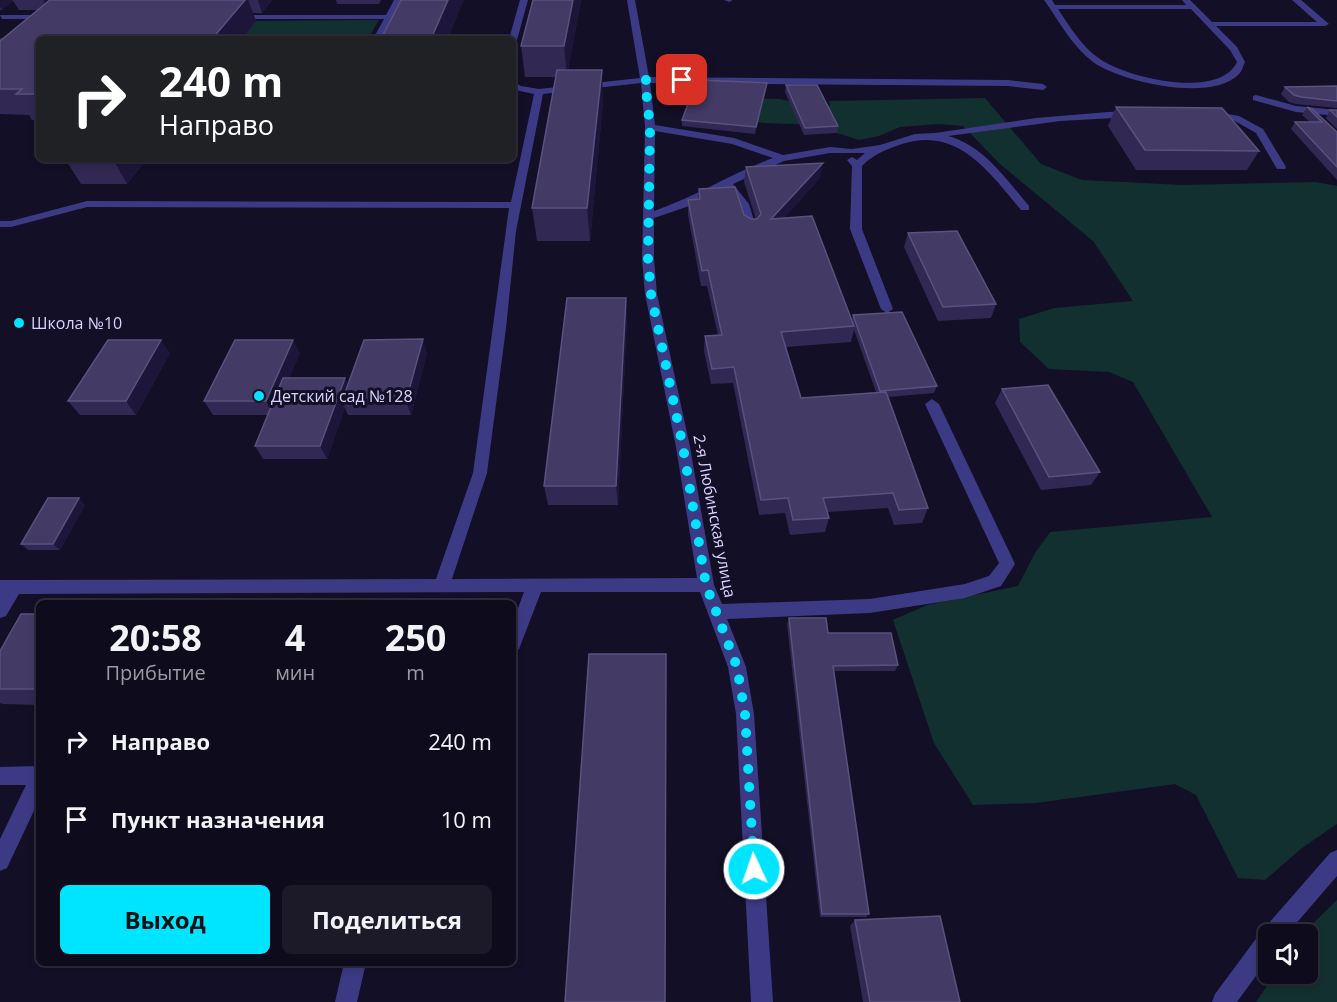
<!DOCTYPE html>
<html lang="ru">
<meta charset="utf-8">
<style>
body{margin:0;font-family:"Open Sans",sans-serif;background:#1c1929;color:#f1f3f6;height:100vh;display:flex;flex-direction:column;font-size:22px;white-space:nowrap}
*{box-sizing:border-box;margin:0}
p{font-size:20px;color:#9b9ba3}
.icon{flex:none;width:33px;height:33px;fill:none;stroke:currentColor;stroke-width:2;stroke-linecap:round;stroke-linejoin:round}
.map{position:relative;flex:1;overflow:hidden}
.side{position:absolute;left:36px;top:600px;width:480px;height:366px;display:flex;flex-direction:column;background:#0e0b1c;border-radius:9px;box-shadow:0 3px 9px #0003,0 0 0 2px #2e2b3b}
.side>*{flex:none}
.banner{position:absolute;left:36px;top:36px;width:480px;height:126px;border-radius:9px;box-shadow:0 3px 9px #0003,0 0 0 2px #2e2b3b;background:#202124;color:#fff;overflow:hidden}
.buttons{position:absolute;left:1258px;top:924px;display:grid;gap:12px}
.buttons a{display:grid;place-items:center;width:60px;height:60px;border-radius:9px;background:#0e0b1c;box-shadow:0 3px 9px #0003,0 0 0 2px #2e2b3b;font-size:30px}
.pin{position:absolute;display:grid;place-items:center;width:51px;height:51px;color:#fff;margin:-26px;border-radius:12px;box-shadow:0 3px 9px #0006}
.me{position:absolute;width:66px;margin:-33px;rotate:357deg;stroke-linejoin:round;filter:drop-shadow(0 0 4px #0008)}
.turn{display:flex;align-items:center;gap:21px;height:126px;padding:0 24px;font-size:27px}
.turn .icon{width:78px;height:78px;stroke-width:2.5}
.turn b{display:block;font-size:42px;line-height:51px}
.eta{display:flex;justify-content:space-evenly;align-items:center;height:102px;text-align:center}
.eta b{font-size:36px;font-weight:700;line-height:42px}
.primary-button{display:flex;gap:12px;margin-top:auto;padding:12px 24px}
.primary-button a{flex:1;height:69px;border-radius:9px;background:#00e5ff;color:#111;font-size:24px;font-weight:700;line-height:69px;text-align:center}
.primary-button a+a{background:#1c1929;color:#f1f3f6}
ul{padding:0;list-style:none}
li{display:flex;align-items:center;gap:18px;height:78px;padding:0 24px}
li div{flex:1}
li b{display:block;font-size:22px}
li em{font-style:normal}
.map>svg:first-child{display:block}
.green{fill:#12302f}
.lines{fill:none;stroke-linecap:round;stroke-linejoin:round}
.minor{fill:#3d3a85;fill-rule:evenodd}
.wall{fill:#312854;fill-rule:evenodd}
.shaded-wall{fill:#1d163a}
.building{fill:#433a66;stroke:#5a527e;stroke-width:1.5}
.route{stroke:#00e5ff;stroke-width:10;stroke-dasharray:0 18}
.poi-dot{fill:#00e5ff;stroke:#130f26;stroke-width:2}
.labels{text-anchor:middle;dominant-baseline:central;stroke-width:6;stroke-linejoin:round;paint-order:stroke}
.poi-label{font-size:16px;fill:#d9d4ff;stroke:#130f26;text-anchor:start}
.street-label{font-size:16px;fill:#d9d4ff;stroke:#130f26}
</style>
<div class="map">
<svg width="1337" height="1002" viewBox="0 0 1337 1002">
<rect width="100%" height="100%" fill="#130f26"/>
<path class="green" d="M379,20l-11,19h-329l-39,35v-36l134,-16z
M685,96l95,3 34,8 16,-1 -1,-5 156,-3 56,66 41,16 100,5 133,-3 22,4v638l-35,24 -37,32 -27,-2 -42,-83 -21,-11 -139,19 -63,2 -39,-62 -41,-123 34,-15 91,-19 17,-33 15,-21 162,-15 -79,-135 -24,-10 -60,-3 -29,-27 -1,-23 35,-11 79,-7 -40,-60 -93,-77 -37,-38 -24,-2 -39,3 -21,9 -20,4 -22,-7 -5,-10c-49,3 -97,-2 -146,-7z
M1337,900v102h-81l19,-28h33v-40h-6z"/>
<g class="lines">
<path class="minor" d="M394,0h8l-21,39h-8l11,-20h-151l-4,-2 4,-2h153z
M520,0h8l-11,40 -4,2v-3h-4z
M627,0h8l14,77 359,3 35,4 4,3 -4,3 -35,-4 -358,-3 5,42 79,13 49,17 47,-8 22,2 28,-4 35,-11 20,-1 101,-15 72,-6 24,-1 5,3 -5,3 -72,4 -112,15c35,9 59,44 81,70v4h-8c-32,-38 -63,-84 -119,-66 -15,5 -30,11 -40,22v63l31,80 -6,4 -6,-4 -31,-80 2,-63 -5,-6 5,-3 5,3 8,-7h-35l-46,8 -51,23 16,20 8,26 -2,2 -4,1 -6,-3 -7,-26 -13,-15 -30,15 -41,14v41l3,35 33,153 24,138 8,19 148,-5 95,-15 24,-8 10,-13 -74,-159 7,-5 7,5 76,160 -14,22 -36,12 -95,15 -143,6 19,48 8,47 19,288h-22l-15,-288 -8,-47 -28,-75h-159l-22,57 -6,3v-30l11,-30 -505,2 -13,22 -6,2v-38l436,-1 37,-106 36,-265 -422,-1 -76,20h-11v-6h11l76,-20 424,1 23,-108 -19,-4 -2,-9 8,5 18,3 101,-11zM641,83l4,44 -3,132 3,35 31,153 21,131 -245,1 35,-106 19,-145 10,-97 27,-137zM655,131l77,13 41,14c-41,15 -76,38 -119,53z
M724,0h9l-4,2z
M1044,0h8l3,5h131l-4,-5h8l22,22h105l-25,-22h9l28,24 -4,2h-109l21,21 8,15c-2,4 -3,9 -6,12 -27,29 -118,8 -146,-12 -21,-16 -34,-41 -49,-62zM1058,9h133l39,41 7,12c-18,38 -110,16 -137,-3 -18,-12 -30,-32 -42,-50z
M0,15h50l4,2 -4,2h-48z
M1256,95l40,11 41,4v6l-41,-4 -43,-12v-4z
M1210,111l29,5 24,13 23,38 -1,2h-8l-21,-36 -23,-13 -26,-4 -2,-2z
M39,766v34l-32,68 -7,3v-32l26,-54h-26v-18z
M1337,850v26l-50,58h-18v24l-32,44h-25l3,-8 46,-62 69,-79z
M344,963h22l-9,39h-22z"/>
</g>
<path class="wall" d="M0,0h272l-10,13h-10l4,8 -14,18h-203v81h-7l-3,-5 -29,-1v-73l38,-31h-19l-6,-9 -11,9h-2z
M336,0h45l-2,4h-42z
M581,0l-13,70 35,32 -13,139h-53l-5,-33 24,-131h-31l-4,-31z
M767,83l-1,6 -11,45 -73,-8v-6z
M786,85l52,41 -1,7 -33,2 -19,-43z
M1337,86v22l-41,-4 -7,-2 -8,-8 4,-7z
M1116,107l143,44 -12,19h-111l-28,-44z
M1307,107l30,25v48l-46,-51 4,-7h15l-8,-7z
M1330,110h7v19l-11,-11z
M65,159h82l-20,25h-46z
M746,167l74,11 -36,40 68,101 1,-4 84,71 -3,7 -45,4 39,111 -6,15 -28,2 -6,-17 -61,4 2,6 -4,14 -35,3 -5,-22 -26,2 -26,-132 -22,1 -7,-33 1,-15 13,-1 -11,-49h-6l-13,-71v-15l10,-1 1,-10 52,30h5l-12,-37zM854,330l22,62 -75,6 -15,-51 65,-5z
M908,233l88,71 -5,14 -53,3 -34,-74z
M626,298l1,20 -9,187h-70l-4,-19z
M170,353l-34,62h-56l-12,-14z
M300,353l-11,25h56l3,7 79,-32 -16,62h-63l-3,-7 -18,51h-64l-8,-13 13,-31h-55l-9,-14z
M1002,389l98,83 -9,13 -50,5 -46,-87z
M85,505l-25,45h-32l-7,-6z
M39,614v91l-36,-1 -3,-1v-52z
M789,618l39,15 70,32 -3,6h-61l35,243 -3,3h-46l-33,-293z
M855,920l105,82h-97l-13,-76z"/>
<path class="shaded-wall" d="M0,0h12l1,1 -11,9 -2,-3z
M43,0h19l-13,10z
M245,0h3l8,21 -14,18h-30z
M258,0h14l-10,13z
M448,0h16l-16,39h-17z
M573,0h8l-14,77 -3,-31z
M602,70l1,32 -13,139 -3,-33z
M767,83l-1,6 -11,45 1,-7z
M113,159h34l-20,25z
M823,163l-3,15 -51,57 2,-16z
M626,298l1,20 -9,187 -2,-19z
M423,339l4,14 -16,62 -5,-14z
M161,340l9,13 -34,62 -10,-14z
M293,340l7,13 -26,62 -8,-14z
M345,378l6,13 -9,10 3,7 -18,51 -7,-13z
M79,498l6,7 -25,45 -7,-6z"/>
<path class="building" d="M50,0h195l-33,39h-173v55h-23l6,-5h-22v-48z
M401,0h47l-17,39h-50z
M533,0h40l-9,46h-43z
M557,70h45l-15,138h-55z
M697,80l70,3 -11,44 -74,-7z
M786,85h31l21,41 -33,2z
M1337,86v15l-36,-4 -7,-2 -9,-8z
M1116,107l106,1 37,43 -114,-1z
M1307,107l5,2 25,23v35l-42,-45h27z
M1330,110h7v7z
M823,163l-52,56 41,-3 42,110 -73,6 20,66 85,-6 42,116 -29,2 -6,-17 -70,5 6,20 -36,2 -5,-22 -27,2 -27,-133 -22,2 -7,-33 17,-1 -14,-65 -6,1 -14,-71 12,-1 -1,-10 36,-2 9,28 7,4h6l4,-5 -15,-47z
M957,231l39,73 -53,3 -35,-74z
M567,298h59l-10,188h-72z
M902,312l35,74 -57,5 -27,-76z
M423,339l-17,62h-64l22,-61z
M108,340h53l-35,61h-58z
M235,340h58l-27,61h-62z
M283,378h62l-25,68h-65z
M1048,385l52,87 -51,5 -47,-88z
M48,498h31l-26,46h-32z
M21,614h18v75h-39v-38z
M789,618h37l2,15h63l7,32 -65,1 36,248h-47z
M589,654h77l-1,348h-100z
M940,916l20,86h-90l-15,-82z"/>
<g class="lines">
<path class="route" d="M682,80h-37l5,47 -2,132 3,35 32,153 23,138 31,82 8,47 9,155"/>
</g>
<g class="poi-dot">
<circle cx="19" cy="323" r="6"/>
<circle cx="259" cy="396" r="6"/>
</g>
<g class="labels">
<g class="poi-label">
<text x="31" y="323">Школа №10</text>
<text x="271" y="396">Детский сад №128</text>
</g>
<g class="street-label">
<text transform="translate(715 516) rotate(79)">2-я Любинская улица</text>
</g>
</g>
</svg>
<div class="buttons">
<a><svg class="icon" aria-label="sound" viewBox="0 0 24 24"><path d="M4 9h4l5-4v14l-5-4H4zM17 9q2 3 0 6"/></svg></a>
</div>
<div class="pin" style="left:682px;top:80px;background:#d93025"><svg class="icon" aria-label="arrive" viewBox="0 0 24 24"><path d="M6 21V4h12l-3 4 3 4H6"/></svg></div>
<svg class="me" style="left:754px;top:869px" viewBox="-20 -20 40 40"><circle r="17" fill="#00e5ff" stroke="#fff" stroke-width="3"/><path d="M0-11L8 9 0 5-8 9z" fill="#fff"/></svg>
<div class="banner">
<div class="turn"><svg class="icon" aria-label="right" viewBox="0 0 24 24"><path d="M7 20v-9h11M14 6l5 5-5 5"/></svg><div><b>240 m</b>Направо</div></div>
</div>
<section class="side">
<div class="eta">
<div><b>20:58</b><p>Прибытие</p></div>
<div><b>4</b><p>мин</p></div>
<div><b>250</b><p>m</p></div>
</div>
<ul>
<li><svg class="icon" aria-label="right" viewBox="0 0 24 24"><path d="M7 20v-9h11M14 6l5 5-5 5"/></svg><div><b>Направо</b></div><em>240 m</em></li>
<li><svg class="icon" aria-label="arrive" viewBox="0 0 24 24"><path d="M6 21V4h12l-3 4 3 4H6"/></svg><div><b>Пункт назначения</b></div><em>10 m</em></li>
</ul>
<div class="primary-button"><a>Выход</a><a>Поделиться</a></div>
</section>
</div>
